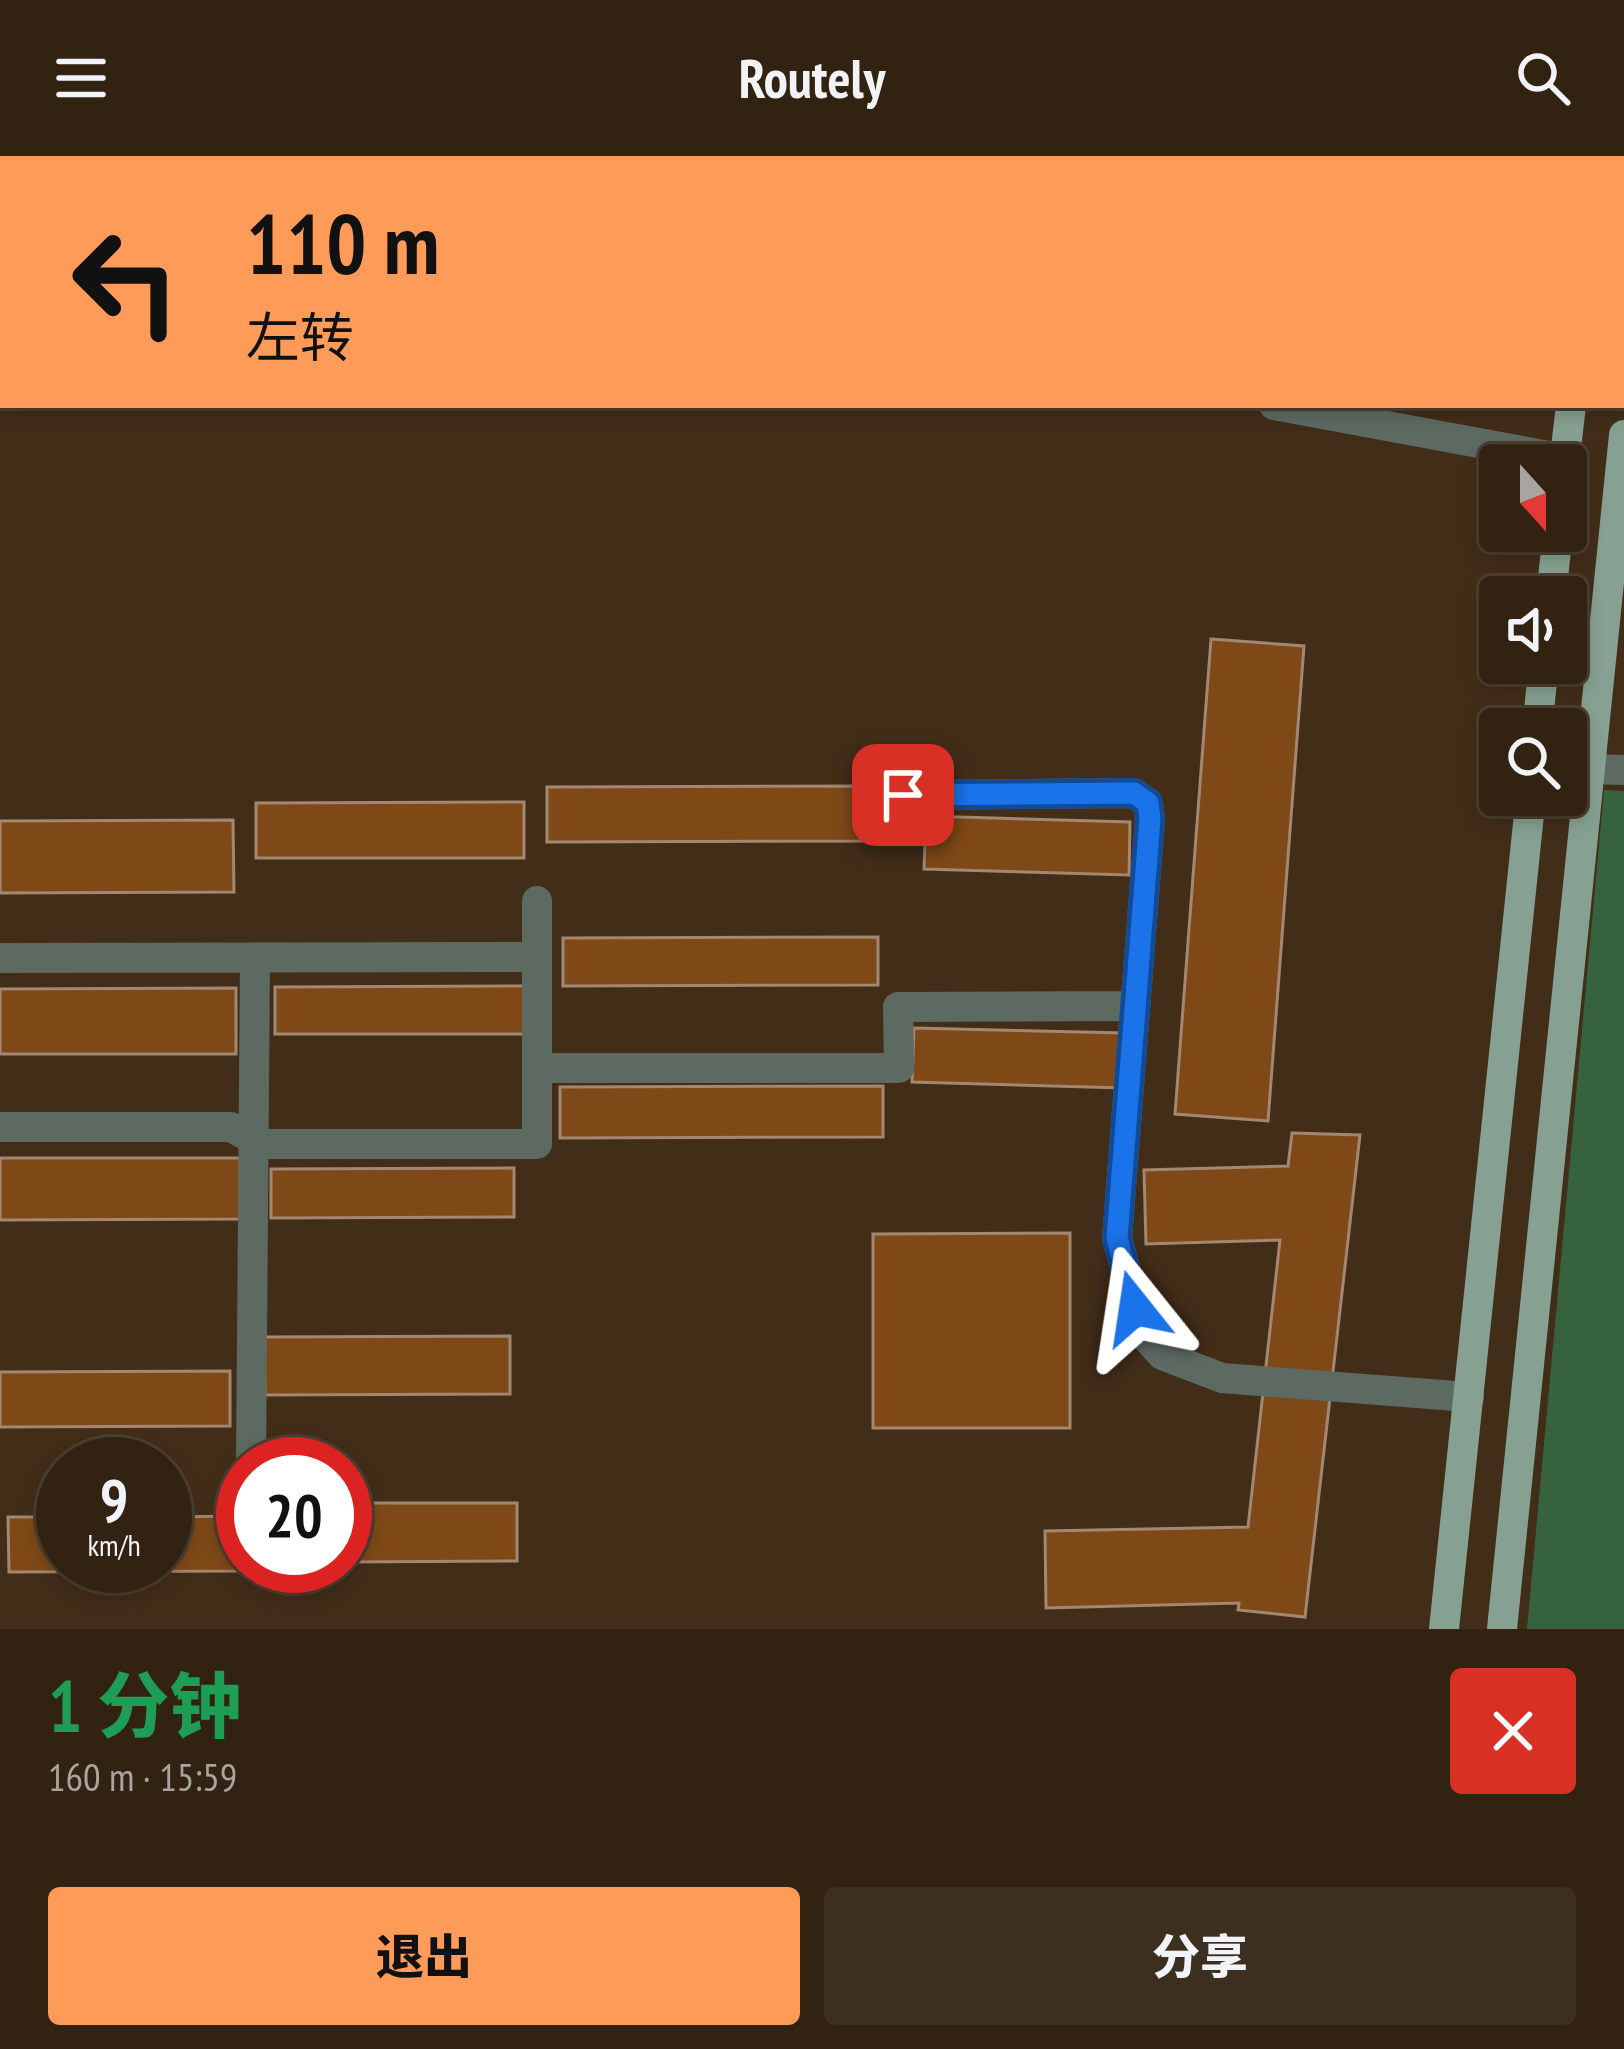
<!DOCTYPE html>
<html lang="zh">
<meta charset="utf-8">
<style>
body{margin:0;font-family:"PT Sans Narrow","Noto Sans SC",sans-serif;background:#3d2f20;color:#f1f3f6;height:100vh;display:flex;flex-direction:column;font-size:45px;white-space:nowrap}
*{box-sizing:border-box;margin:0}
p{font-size:39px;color:#a8a49f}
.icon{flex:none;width:66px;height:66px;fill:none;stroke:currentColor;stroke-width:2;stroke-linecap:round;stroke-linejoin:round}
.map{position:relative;height:1473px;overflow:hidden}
.panel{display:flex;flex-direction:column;background:#322212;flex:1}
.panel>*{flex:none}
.guide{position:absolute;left:0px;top:0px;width:1626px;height:252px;box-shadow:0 6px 18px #0003,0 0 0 3px #4d3f32;background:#fe9b58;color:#111;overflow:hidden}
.needle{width:78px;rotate:159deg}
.buttons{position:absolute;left:1479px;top:288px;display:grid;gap:24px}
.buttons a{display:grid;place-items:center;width:108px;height:108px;border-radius:12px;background:#322212;box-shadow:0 6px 18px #0003,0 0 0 3px #4d3f32;font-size:60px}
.speed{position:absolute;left:36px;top:1281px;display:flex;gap:24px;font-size:60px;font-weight:700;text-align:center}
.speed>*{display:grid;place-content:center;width:156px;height:156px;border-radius:50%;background:#322212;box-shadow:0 6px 18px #0003,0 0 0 3px #4d3f32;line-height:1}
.speed small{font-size:30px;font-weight:400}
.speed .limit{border:18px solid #d22;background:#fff;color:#111}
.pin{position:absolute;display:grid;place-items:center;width:102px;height:102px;color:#fff;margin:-51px;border-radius:24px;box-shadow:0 6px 18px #0006}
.me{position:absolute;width:132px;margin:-66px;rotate:345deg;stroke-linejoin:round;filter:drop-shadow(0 0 9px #0008)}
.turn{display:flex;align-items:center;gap:42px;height:252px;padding:0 48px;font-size:54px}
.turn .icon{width:156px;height:156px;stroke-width:2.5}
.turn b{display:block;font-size:84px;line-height:102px}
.round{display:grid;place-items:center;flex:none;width:126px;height:126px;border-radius:12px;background:#3d2f20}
.headline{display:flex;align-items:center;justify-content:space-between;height:204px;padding:0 48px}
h1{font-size:72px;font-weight:800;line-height:90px;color:#1e9e55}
.cta{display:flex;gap:24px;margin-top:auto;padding:24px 48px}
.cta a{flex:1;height:138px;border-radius:12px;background:#fe9b58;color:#111;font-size:48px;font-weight:800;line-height:138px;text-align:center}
.cta a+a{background:#3d2f20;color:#f1f3f6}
header{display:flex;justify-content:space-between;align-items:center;height:156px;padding:0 48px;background:#322212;font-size:54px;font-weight:800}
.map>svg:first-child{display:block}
.green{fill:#36633d}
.building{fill:#7f4917;stroke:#a38772;stroke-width:3}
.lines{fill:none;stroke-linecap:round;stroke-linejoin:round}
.minor{stroke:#5d6a62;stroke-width:30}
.major{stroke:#86a191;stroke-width:30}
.route-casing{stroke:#114b97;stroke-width:30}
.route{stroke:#1a73e8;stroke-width:21}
</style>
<header><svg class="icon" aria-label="menu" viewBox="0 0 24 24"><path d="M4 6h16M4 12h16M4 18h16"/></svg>Routely<svg class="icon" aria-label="search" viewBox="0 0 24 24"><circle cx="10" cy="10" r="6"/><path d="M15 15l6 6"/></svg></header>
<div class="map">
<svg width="1624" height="1473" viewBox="0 0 1624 1473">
<rect width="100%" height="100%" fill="#422d18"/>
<path class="green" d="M1604,634l20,1v838h-97z"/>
<path class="building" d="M1211,483l93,7 -36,475 -93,-7z
M888,630v55l-341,1v-55z
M524,646v56h-268v-55z
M926,660l204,6 -1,53 -205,-6z
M233,664l1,72 -234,1v-72z
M878,781v48l-315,1v-48z
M530,830v48h-255v-47z
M236,832v66h-236v-65z
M914,872l210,5 -1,55 -211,-6z
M883,930v51l-323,1v-51z
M1292,977l68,2 -55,482 -67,-7 1,-7 -193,5 -1,-77 203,-4 32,-287 -134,4 -2,-74 144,-4z
M0,1002h240v61l-240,1z
M514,1012v49l-243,1v-49z
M1070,1077v195h-197v-194z
M510,1180v58l-245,1 -1,-58z
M230,1215v55l-230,1v-55z
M345,1347h172v58l-172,1z
M237,1360v55l-228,1 -1,-55h55v49h102v-49z"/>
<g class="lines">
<path class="minor" d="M100,0v3
M0,6h3
M1274,249l291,54
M1588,613l36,1
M903,639l231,-2 14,10 2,16 -33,419 26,96 19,21 60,23 247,19
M537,745v167h362l-1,-61 237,-1
M0,802l537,-1
M0,971h231l31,17h275v-76
M251,1308l4,-506"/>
<path class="major" d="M1596,3v-3
M1623,4h1
M1623,65h1
M1564,309l7,-60
M1551,441l7,-66
M1537,573l7,-66
M1444,1473l87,-834
M1502,1473l122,-1194"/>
</g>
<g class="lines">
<defs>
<path id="route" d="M903,639l231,-2 14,10 2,16 -33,419 18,70"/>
</defs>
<use href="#route" class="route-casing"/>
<use href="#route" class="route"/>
</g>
</svg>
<div class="buttons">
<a><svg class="needle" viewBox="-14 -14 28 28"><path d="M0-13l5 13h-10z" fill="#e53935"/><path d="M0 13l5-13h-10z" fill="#a8a49f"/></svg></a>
<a><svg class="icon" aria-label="sound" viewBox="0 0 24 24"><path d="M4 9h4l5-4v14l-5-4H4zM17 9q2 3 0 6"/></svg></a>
<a><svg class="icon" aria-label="search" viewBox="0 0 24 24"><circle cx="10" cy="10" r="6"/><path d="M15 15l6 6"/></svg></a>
</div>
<div class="speed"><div>9<small>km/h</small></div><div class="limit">20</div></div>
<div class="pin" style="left:903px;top:639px;background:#d93025"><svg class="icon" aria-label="arrive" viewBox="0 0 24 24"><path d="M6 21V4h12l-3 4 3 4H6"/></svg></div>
<svg class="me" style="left:1135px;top:1152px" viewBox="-20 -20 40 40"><path d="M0-17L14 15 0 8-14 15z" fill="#1a73e8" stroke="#fff" stroke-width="4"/></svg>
<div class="guide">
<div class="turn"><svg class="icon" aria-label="left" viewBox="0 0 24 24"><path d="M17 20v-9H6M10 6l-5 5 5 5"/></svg><div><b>110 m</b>左转</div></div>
</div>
</div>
<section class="panel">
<div class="headline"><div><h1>1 分钟</h1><p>160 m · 15:59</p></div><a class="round" style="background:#d93025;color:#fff"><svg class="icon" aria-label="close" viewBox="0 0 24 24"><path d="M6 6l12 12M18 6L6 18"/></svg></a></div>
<div class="cta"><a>退出</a><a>分享</a></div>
</section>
